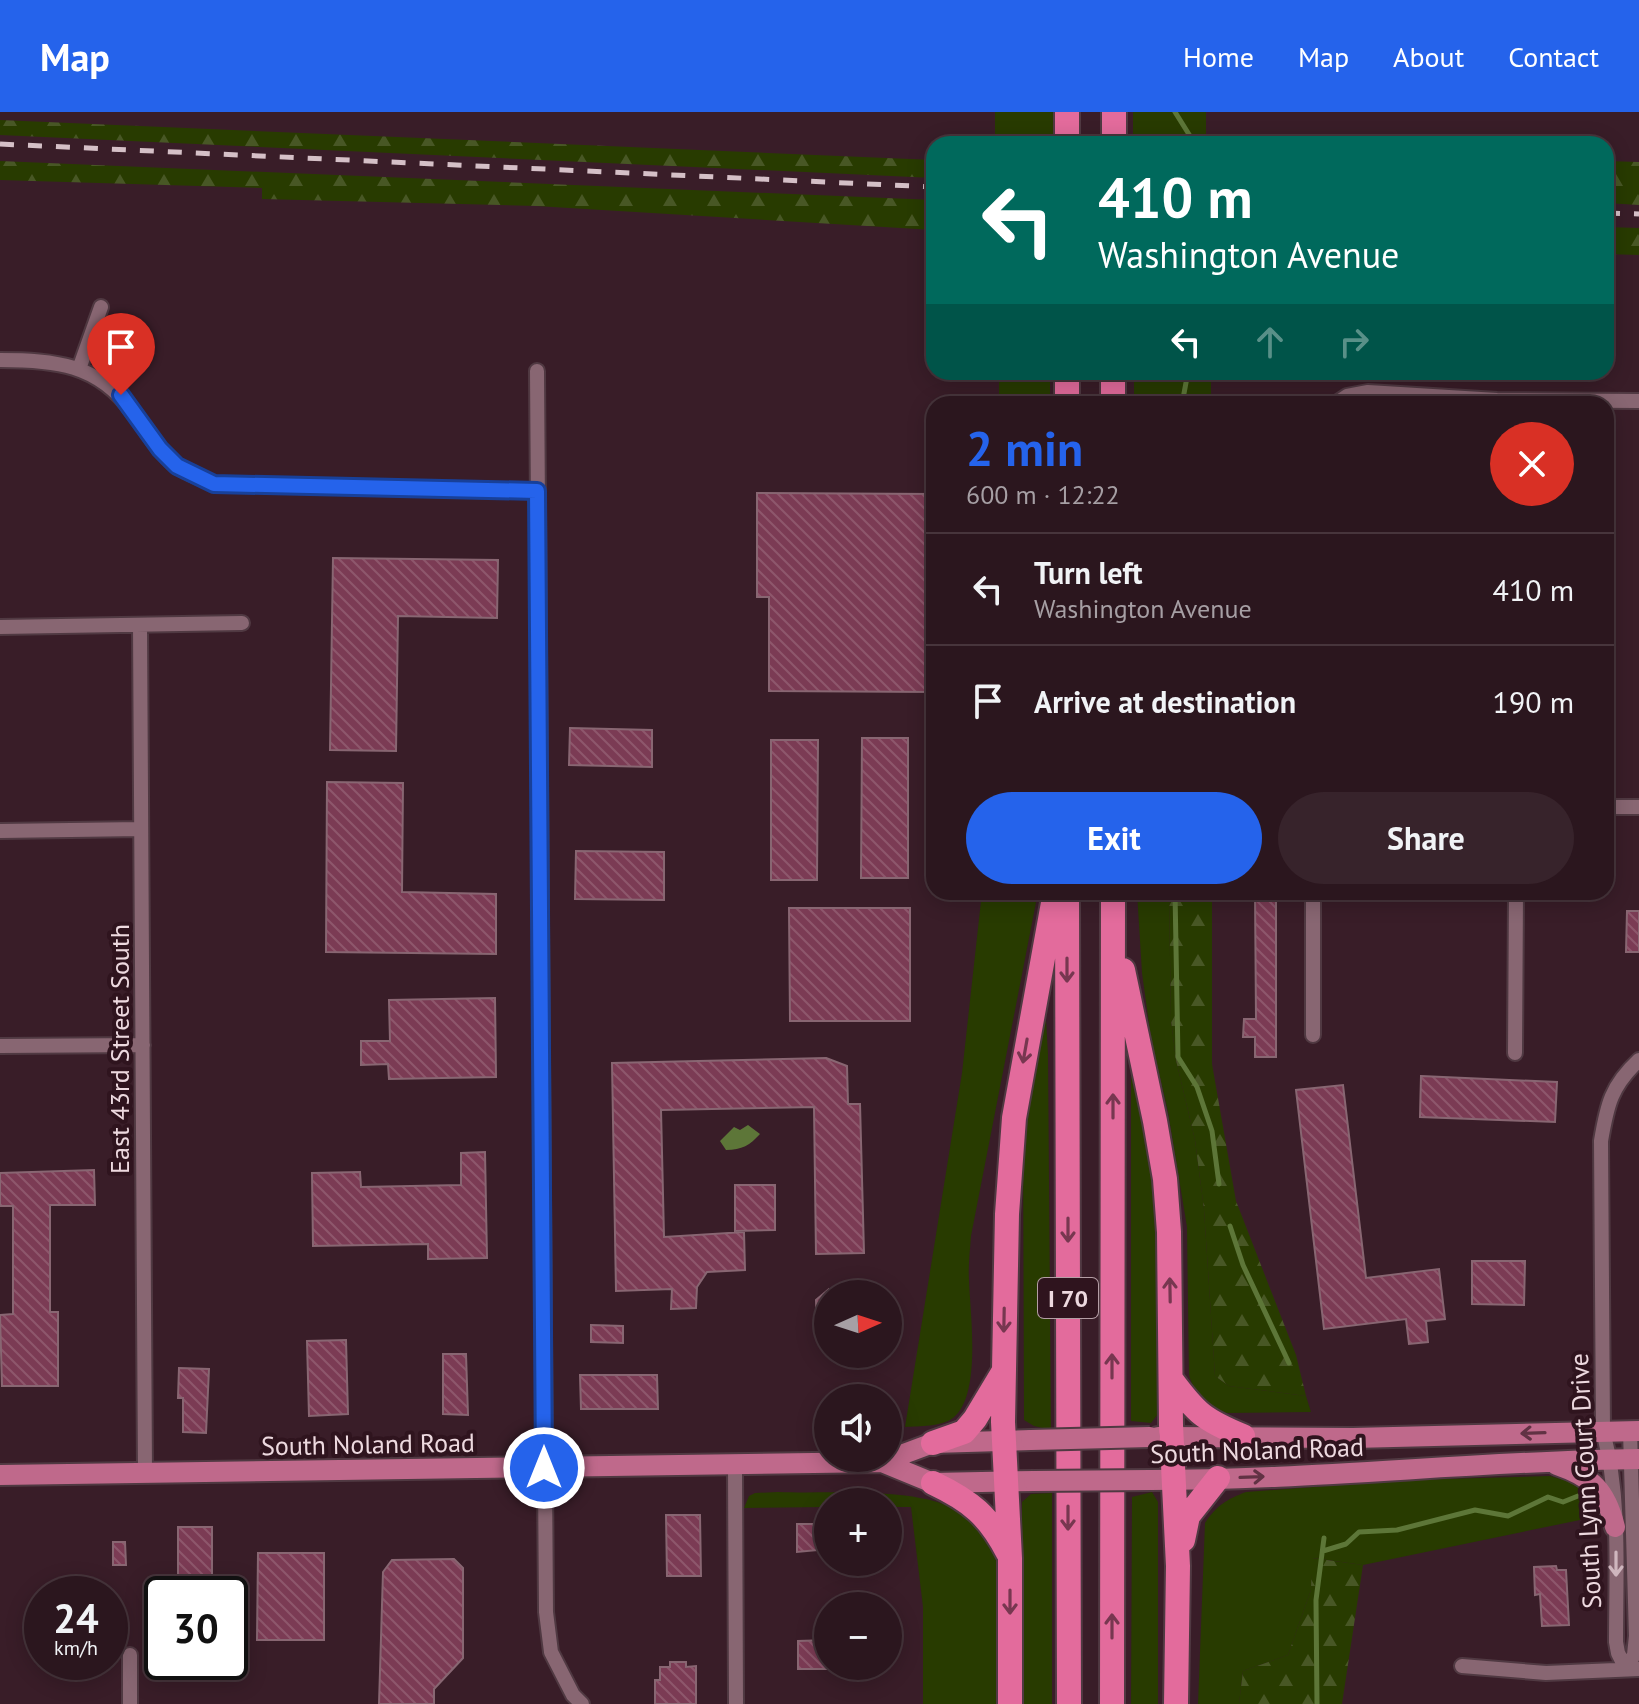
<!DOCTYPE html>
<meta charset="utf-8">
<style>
body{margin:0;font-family:"PT Sans",sans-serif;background:#37232b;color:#f1f3f6;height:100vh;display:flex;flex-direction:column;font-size:30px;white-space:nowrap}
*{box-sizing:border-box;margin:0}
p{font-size:26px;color:#a69fa4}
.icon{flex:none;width:44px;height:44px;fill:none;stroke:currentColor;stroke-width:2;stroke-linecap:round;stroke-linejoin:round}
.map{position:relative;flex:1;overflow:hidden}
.side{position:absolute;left:926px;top:284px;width:688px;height:504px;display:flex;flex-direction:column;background:#2b161e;border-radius:24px;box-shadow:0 4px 20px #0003,0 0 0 2px #47353c}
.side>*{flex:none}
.top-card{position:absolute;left:926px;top:24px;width:688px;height:244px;border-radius:24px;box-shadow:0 4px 20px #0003,0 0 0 2px #47353c;background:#00695c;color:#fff;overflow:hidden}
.needle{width:52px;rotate:87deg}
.buttons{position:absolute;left:814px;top:1168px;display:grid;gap:16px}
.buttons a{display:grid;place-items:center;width:88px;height:88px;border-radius:50%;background:#2b161e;box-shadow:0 4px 20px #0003,0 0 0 2px #47353c;font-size:40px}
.speed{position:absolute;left:24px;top:1464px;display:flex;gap:16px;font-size:40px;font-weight:700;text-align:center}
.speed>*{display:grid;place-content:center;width:104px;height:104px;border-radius:50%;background:#2b161e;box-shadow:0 4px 20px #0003,0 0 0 2px #47353c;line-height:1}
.speed small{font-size:20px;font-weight:400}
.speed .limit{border:4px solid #111;border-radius:12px;background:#fff;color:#111}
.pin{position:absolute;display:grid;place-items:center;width:68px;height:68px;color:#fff;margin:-82px -34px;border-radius:50% 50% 50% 0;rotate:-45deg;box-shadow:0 0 8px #0007}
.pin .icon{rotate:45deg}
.me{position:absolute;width:88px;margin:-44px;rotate:0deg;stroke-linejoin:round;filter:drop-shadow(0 0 6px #0008)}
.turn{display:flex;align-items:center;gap:28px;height:168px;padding:0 40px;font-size:36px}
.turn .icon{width:104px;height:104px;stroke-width:2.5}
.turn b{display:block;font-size:56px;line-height:68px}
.lanes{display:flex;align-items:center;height:76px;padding:0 40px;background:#0003;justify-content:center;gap:40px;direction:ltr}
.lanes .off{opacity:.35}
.round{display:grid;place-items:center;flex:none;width:84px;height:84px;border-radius:42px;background:#37232b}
.headline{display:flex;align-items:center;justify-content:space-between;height:136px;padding:0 40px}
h1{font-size:48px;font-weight:800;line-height:60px;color:#2563eb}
.cta{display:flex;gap:16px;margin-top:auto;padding:16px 40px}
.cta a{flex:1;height:92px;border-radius:48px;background:#2563eb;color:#fff;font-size:32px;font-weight:800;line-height:92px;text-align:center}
.cta a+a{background:#37232b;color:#f1f3f6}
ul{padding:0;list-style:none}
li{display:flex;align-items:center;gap:24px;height:112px;padding:0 40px;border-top:2px solid #47353c}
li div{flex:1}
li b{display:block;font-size:30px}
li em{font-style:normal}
header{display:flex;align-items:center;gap:48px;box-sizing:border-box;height:112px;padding:0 40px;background:#2563eb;color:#fff}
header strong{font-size:38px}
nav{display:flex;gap:44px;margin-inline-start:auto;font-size:28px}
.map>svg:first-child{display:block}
.green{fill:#283b00}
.forest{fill:url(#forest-firs)}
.water{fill:#5d7638}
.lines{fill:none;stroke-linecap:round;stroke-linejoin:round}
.stream{stroke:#5d7638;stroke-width:5}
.building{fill:url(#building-back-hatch);stroke:#886672;stroke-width:2}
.minor-casing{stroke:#503942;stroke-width:18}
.primary-casing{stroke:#503942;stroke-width:24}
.motorway-casing{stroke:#503942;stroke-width:28}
.minor{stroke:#886672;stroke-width:14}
.primary{stroke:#bf698b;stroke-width:20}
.motorway{stroke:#e36b9c;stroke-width:24}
.rail{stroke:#d5c0c7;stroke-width:5;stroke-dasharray:14 14;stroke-linecap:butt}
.primary-bridge-casing{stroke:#503942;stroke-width:24;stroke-linecap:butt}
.primary-bridge{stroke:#bf698b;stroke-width:20}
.oneway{stroke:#773750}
.oneway2{stroke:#613244}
.oneway3{stroke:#cfb6be}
.route-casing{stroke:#184099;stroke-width:20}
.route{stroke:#2563eb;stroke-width:14}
.labels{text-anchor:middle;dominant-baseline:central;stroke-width:8;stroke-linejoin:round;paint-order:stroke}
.shield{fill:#2f141e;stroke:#b49ea5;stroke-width:2}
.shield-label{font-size:24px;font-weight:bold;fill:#edd9df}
.street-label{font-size:26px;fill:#edd9df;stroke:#2f141e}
</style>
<header>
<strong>Map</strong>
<nav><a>Home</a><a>Map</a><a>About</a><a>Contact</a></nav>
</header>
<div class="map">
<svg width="1639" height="1592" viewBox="0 0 1639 1592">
<defs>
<pattern id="forest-firs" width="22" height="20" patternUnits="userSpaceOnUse" patternTransform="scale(2)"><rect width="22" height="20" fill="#283b00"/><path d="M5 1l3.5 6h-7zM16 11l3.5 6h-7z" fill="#485725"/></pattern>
<pattern id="building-back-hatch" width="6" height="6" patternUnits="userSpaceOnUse" patternTransform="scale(2)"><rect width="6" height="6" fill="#7b3b54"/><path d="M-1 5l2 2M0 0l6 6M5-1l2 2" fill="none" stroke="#8e576c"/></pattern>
</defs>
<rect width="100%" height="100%" fill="#391d28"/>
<path class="green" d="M1012,0h41v32h-41z
M1133,0h73v29l-5,3h-68z
M999,260h51v32h-51z
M1134,260h77v32h-77z
M982,780h56l-67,344c-1,15 -3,29 -2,44 1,33 13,115 -16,138 -12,9 -33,8 -48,9l57,-354z
M1137,780h32l2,128 5,40 19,80 9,69 11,167 14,10 77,10 5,16 -84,1c-21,-6 -32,-18 -38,-38l-2,-148 -19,-115 -17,-74 -9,-65z
M1044,873l4,69 3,376 -17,-4 -10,-6 -1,-285z
M1131,953l19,80 7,59 1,210 -7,9 -20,-2z
M1550,1364l35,10 19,29 -241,50 -50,-7 -2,32 -23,65 -45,16 -4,33h-41l7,-181c11,-17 22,-24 41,-31l162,-12z
M778,1380c48,2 132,-5 174,16 26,12 41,37 47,63l-1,133h-75v-97l-12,-100h-23v-5h-60v5l-84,1 5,-12 6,-3z
M1152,1380l6,10v202h-27l1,-207z
M1052,1381v211h-30v-202l9,-8z"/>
<path class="forest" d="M995,0h17v32h-17z
M0,8l934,40v18l-934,-43z
M0,49l934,39v30l-398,-24 -274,-7v-11l-262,-8z
M1606,49l33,1v43l-33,-2z
M1606,115l33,1v27l-33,-1z
M1169,780h43v172l24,137 60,154 10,41 -77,-10 -14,-10 -11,-167 -9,-69 -19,-80 -5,-40z
M1312,1446l51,7 -21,139h-103l4,-33 45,-16 23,-65z"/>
<path class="water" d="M748,1013l12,9c-10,11 -18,16 -34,16l-6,-9 14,-14 6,3z"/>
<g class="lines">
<path class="stream" d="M1175,0l20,32
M1182,292l6,-32
M1175,780l3,165 19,30 15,44 7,53
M1230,1114l13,39 46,98
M1323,1439l23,-7 13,-12 38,-2 78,-20 33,6 40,-19 15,5 20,-8
M1317,1592l-1,-104 8,-62"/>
</g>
<path class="building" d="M757,381l177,1v198l-165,-1v-94h-12z
M333,446l165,2 -1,58 -99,-2 -2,135 -66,-1z
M570,616l82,2v37l-83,-2z
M862,626h46v140h-47z
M771,628h47l-1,140h-46z
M327,670l76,1 -1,109 94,2v60l-170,-2z
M576,739l88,1v48l-89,-1z
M1255,780h21v165h-21v-20h-12l1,-18h12z
M789,796h121v113h-120z
M1627,799h12v41h-13z
M495,886l1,79 -107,2 -1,-15 -27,1v-24h29l-1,-41z
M826,946l21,8 1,38h12l4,149 -48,1 -2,-147 -153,3 3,127 80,-5 1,38 -38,2 -10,15 -1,21 -25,1 1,-20 -56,2 -4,-228z
M1421,964l136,6 -2,40 -135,-5z
M1343,973l23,193 73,-9 6,50 -19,2 2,21 -19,2 -3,-25 -82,10 -28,-239z
M485,1040l2,106 -59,1v-15l-115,2 -1,-73 48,-1 1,15 100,-2v-32z
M94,1058l1,35h-45v107h8v74h-56l-2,-71 13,-1v-108h-13v-33z
M735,1073h40v45l-40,1z
M1472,1149h53l-1,44 -52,-1z
M828,1178v43h-11l-1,-33z
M591,1213l32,1v17l-32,-1z
M346,1228l2,74 -39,2 -2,-75z
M443,1242h23l2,61 -25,-1z
M179,1256l30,1 -3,64 -23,-1v-34h-5z
M580,1263h77l1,34h-77z
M666,1403h34l1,61h-34z
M797,1412h31v25l-31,3z
M178,1415h34v67h-16v-9h-18z
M113,1430h12l1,23h-13z
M258,1441h66v87h-67z
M454,1447l9,9v90l-29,31v15h-55l4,-132 9,-12z
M1556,1454l1,4h9l3,55 -27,1 -2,-32 -5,1 -1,-28z
M828,1528v29h-30v-28z
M670,1550h16v5l10,-1v38h-41v-24h5v-13h10z"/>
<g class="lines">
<defs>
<path id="minor" d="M0,248c55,0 98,4 132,51 14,18 26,40 43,54 11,8 27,13 39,19l323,7
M79,257l22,-62
M537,259l9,1241 5,40 22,43 9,9
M1335,292l12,-8 21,-4 129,8 142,1
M140,513l5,848
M0,515l242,-4
M1606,695h33
M0,719l141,-2
M1313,780v143
M0,934l143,-1
M1515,941l1,-161
M1630,1319l6,205 -2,19 -8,14 -8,-16 -2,-11c0,-70 5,-143 -13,-211l-2,-290c6,-36 10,-55 38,-81
M735,1353l1,239
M130,1543v49
M1462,1554l84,7 93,-4"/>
<path id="primary" d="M1158,1325l195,1 286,-7
M882,1350l51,21 101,-2
M1557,1353c35,12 49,25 58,62
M0,1363l882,-13 51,-19 98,-3
M1150,1368c163,0 326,-19 489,-21"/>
<path id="motorway" d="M1067,32v-32
M1114,32v-32
M1067,292v-32
M1113,292v-32
M1067,780l2,812
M1123,858l32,151 10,58 4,53 2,193 7,141 -2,138
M1171,1267c25,34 33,41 72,57
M933,1331l31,-11 11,-13 27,-45
M933,1371c38,18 56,33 75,70
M1183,1428l5,-24 30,-38
M1010,1592v-146l-7,-136 4,-208 7,-96 41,-226
M1112,1592l1,-812"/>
</defs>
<use href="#minor" class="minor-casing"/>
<use href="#primary" class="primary-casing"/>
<use href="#motorway" class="motorway-casing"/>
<use href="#minor" class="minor"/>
<use href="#primary" class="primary"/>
<use href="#motorway" class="motorway"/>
<path class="rail" d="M0,32l934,43
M1606,101l33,1"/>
<defs>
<path id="primary-bridge" d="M1031,1328l119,-3
M1034,1369l116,-1"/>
</defs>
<use href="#primary-bridge" class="primary-bridge-casing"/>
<use href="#primary-bridge" class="primary-bridge"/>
</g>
<defs><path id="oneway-shaft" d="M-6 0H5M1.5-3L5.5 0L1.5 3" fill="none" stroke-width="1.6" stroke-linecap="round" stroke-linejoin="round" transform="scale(2)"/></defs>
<g class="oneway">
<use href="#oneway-shaft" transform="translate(1067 858) rotate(90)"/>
<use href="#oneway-shaft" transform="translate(1025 939) rotate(100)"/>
<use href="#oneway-shaft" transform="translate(1113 994) rotate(-90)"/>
<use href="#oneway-shaft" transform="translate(1068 1118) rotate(90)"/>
<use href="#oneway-shaft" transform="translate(1170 1178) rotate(-91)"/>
<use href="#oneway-shaft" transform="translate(1004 1208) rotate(91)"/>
<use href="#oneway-shaft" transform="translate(1112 1254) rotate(-90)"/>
<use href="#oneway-shaft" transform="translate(1068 1406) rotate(90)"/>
<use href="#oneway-shaft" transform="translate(1010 1490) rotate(90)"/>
<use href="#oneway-shaft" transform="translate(1112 1514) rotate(-90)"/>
</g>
<g class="oneway2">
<use href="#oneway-shaft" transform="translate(1533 1321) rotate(178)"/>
<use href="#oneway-shaft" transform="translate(1252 1365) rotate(-2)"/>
</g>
<use class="oneway3" href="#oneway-shaft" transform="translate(1616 1452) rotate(90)"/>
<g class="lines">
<defs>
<path id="route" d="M121,283l39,54 17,17 37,18 323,7 7,977"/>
</defs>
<use href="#route" class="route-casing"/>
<use href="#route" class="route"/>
</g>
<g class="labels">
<rect class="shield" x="1038" y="1166" width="60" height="40" rx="6"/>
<g class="shield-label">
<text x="1068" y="1186">I 70</text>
</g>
<g class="street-label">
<text transform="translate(119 937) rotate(-90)">East 43rd Street South</text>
<text transform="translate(368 1332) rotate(-1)">South Noland Road</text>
<text transform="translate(1257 1338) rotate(-2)">South Noland Road</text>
<text transform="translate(1585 1369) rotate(-93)">South Lynn Court Drive</text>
</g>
</g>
</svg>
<div class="buttons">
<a><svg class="needle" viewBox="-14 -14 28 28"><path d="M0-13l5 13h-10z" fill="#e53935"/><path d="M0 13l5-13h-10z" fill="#a69fa4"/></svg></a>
<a><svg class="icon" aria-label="sound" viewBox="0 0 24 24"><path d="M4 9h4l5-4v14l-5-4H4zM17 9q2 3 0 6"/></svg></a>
<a>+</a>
<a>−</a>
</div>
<div class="speed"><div>24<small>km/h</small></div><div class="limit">30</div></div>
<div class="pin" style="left:121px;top:283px;background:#d93025"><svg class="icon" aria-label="arrive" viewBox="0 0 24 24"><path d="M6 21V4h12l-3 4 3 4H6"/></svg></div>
<svg class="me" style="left:544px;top:1356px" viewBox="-20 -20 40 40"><circle r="17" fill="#2563eb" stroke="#fff" stroke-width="3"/><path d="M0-11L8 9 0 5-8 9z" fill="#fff"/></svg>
<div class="top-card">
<div class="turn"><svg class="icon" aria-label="left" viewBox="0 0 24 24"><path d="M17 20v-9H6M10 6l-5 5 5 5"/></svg><div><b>410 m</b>Washington Avenue</div></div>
<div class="lanes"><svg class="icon" aria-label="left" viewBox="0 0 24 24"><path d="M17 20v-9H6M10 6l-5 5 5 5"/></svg><svg class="icon off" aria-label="ahead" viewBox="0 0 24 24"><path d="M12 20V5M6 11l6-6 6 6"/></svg><svg class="icon off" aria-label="right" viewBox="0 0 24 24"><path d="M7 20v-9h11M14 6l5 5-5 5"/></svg></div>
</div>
<section class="side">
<div class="headline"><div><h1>2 min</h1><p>600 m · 12:22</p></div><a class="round" style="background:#d93025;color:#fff"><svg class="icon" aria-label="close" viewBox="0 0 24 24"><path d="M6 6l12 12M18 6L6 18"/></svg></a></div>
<ul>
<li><svg class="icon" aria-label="left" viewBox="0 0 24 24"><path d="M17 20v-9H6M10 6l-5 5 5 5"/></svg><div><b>Turn left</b><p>Washington Avenue</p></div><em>410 m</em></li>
<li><svg class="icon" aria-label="arrive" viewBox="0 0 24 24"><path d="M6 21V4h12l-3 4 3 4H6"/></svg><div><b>Arrive at destination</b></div><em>190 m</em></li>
</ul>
<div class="cta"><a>Exit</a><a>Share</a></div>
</section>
</div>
